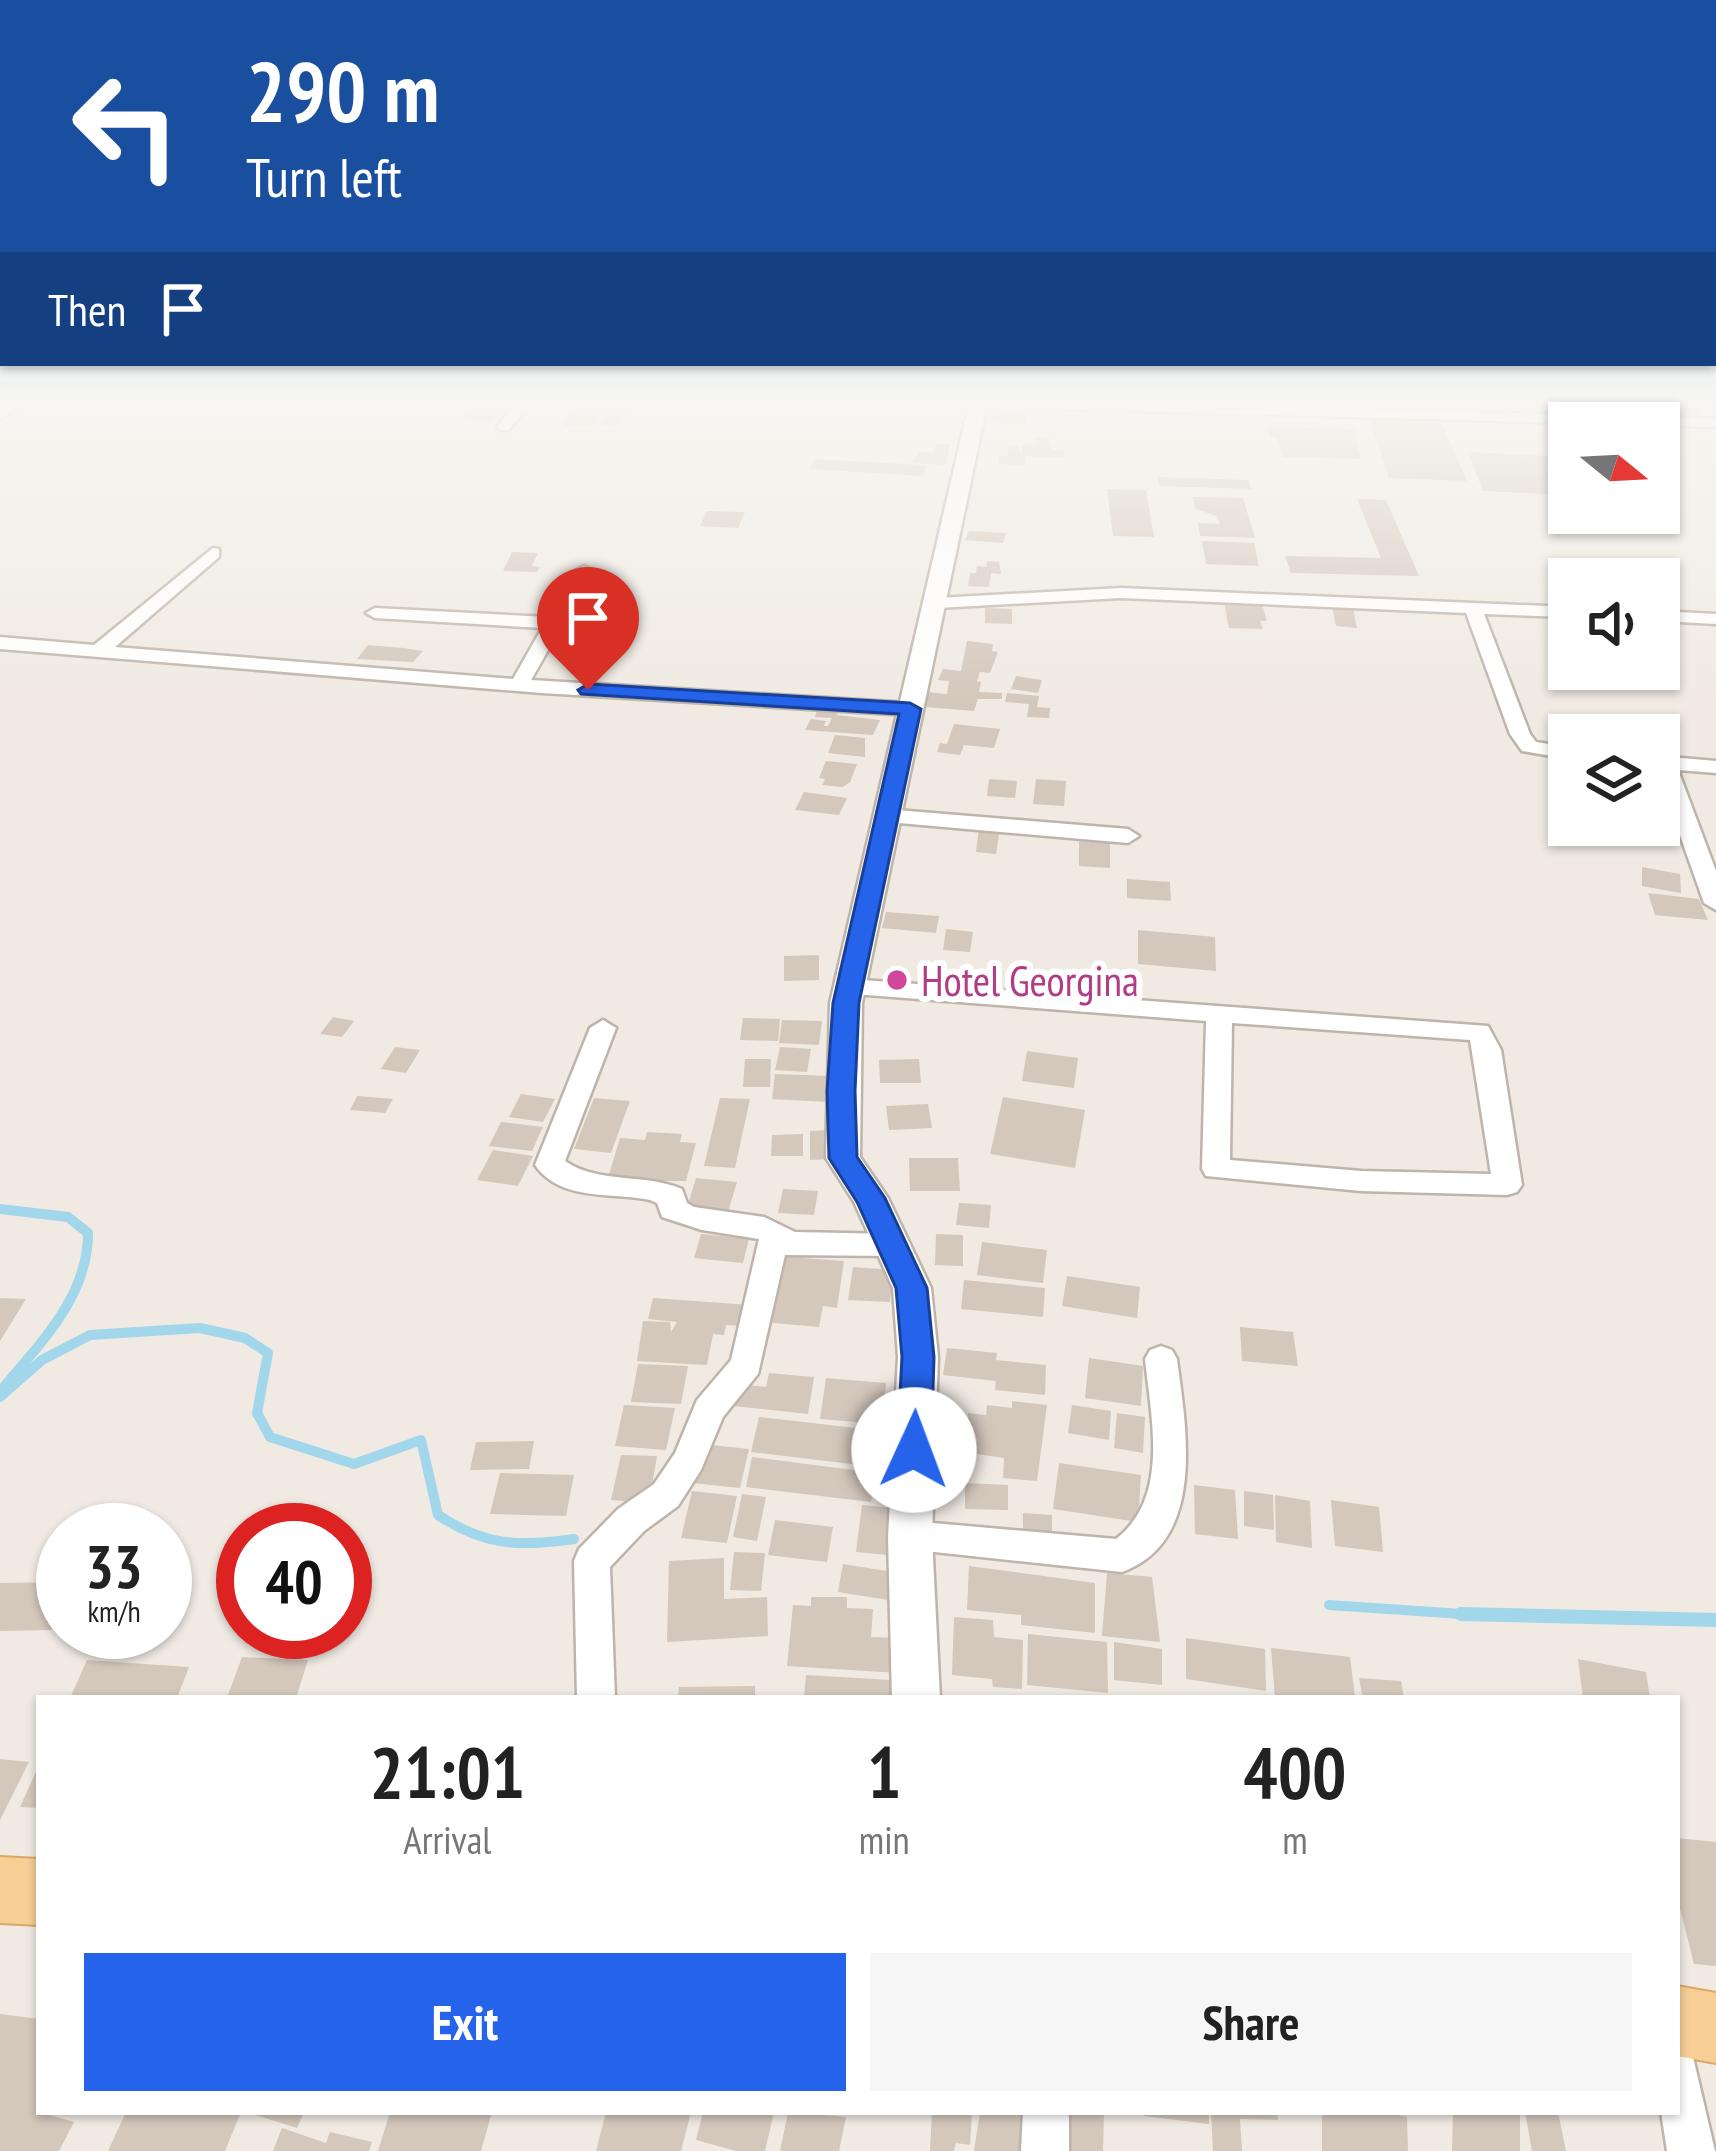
<!DOCTYPE html>
<style>
body{margin:0;font-family:"PT Sans Narrow",sans-serif;background:#f6f6f6;color:#222;height:100vh;display:flex;flex-direction:column;font-size:45px;white-space:nowrap}
*{box-sizing:border-box;margin:0}
p{font-size:39px;color:#767676}
.icon{flex:none;width:66px;height:66px;fill:none;stroke:currentColor;stroke-width:2;stroke-linecap:round;stroke-linejoin:round}
.map{position:relative;flex:1;overflow:hidden}
.side{position:absolute;left:36px;top:1695px;width:1644px;height:420px;display:flex;flex-direction:column;background:#fff;border-radius:0px;box-shadow:0 3px 9px #0004}
.side>*{flex:none}
.hud{position:absolute;left:0px;top:0px;width:1716px;height:366px;box-shadow:0 3px 9px #0004;background:#1a4fa0;color:#fff;overflow:hidden}
.needle{width:78px;rotate:108deg}
.tools{position:absolute;left:1548px;top:402px;display:grid;gap:24px}
.tools a{display:grid;place-items:center;width:132px;height:132px;border-radius:0px;background:#fff;box-shadow:0 3px 9px #0004;font-size:60px}
.speed{position:absolute;left:36px;top:1503px;display:flex;gap:24px;font-size:60px;font-weight:700;text-align:center}
.speed>*{display:grid;place-content:center;width:156px;height:156px;border-radius:50%;background:#fff;box-shadow:0 3px 9px #0004;line-height:1}
.speed small{font-size:30px;font-weight:400}
.speed .limit{border:18px solid #d22;background:#fff;color:#111}
.pin{position:absolute;display:grid;place-items:center;width:102px;height:102px;color:#fff;margin:-123px -51px;border-radius:50% 50% 50% 0;rotate:-45deg;box-shadow:0 0 12px #0007}
.pin .icon{rotate:45deg}
.me{position:absolute;width:132px;margin:-66px;rotate:2deg;stroke-linejoin:round;filter:drop-shadow(0 0 9px #0008)}
.turn{display:flex;align-items:center;gap:42px;height:252px;padding:0 48px;font-size:54px}
.turn .icon{width:156px;height:156px;stroke-width:2.5}
.turn b{display:block;font-size:84px;line-height:102px}
.then{display:flex;align-items:center;height:114px;padding:0 48px;background:#0003;gap:24px;font-size:45px}
.eta{display:flex;justify-content:space-evenly;align-items:center;height:204px;text-align:center}
.eta b{font-size:72px;font-weight:700;line-height:84px}
.cta{display:flex;gap:24px;margin-top:auto;padding:24px 48px}
.cta a{flex:1;height:138px;border-radius:0px;background:#2563eb;color:#fff;font-size:48px;font-weight:700;line-height:138px;text-align:center}
.cta a+a{background:#f6f6f6;color:#222}
.map>svg:first-child{display:block}
.lines{fill:none;stroke-linecap:round;stroke-linejoin:round}
.stream-far1{stroke:#a2d6ea;stroke-width:10}
.stream{stroke:#a2d6ea;stroke-width:14}
.building{fill:#d4c7bc}
.minor-casing{stroke:#beb4a9;stroke-width:5}
.tertiary-casing{stroke:#beb4a9;stroke-width:5}
.primary-casing{stroke:#daa867;stroke-width:4}
.minor{fill:#fff;fill-rule:evenodd}
.tertiary{fill:#fff;fill-rule:evenodd}
.primary{fill:#f7ce95;fill-rule:evenodd}
.route{fill:#2563eb;stroke:#184099;stroke-width:3}
.hotel-dot{fill:#d1479c;stroke:#fff;stroke-width:4.5}
.labels{text-anchor:middle;dominant-baseline:central;stroke-width:12;stroke-linejoin:round;paint-order:stroke}
.hotel-label{font-size:42px;fill:#b23c85;stroke:#fff;text-anchor:start}
</style>
<div class="map">
<svg width="1716" height="2151" viewBox="0 0 1716 2151">
<rect width="100%" height="100%" fill="#f0eae3"/>
<g class="lines">
<path class="stream-far1" d="M0,1209l68,8 20,16c0,63 -46,108 -84,154
M0,1397l42,-37 48,-25 110,-7 45,10 23,15 -11,60 13,24 84,27 67,-24 17,75c46,31 83,32 136,24
M1329,1605l178,12"/>
<path class="stream" d="M1461,1614l255,6"/>
</g>
<path class="building" d="M474,404h35l-6,9 -22,-1 16,2 -7,8 -28,-3z
M630,404l-11,22 -21,-1 9,-12 -11,-1 -3,4h8l-8,11 -31,-1 13,-21z
M1663,404h30l9,14 -33,-2z
M989,405l39,8 -2,11h-7l1,-5 -6,6 -14,-1 4,-8 -5,5 -9,-1 8,-10h-10z
M1370,420l72,3 25,58 -78,-3z
M1266,427l88,2 7,30 -78,-2 -6,-20h-7z
M1035,438h14l4,13 11,-1 -1,8 -37,-2 -1,9 -27,-1 1,-8h9l1,-10h10l1,10 4,-13 11,1z
M936,444h14l-4,21 -33,-2 6,-11 15,1z
M1468,452l101,5v38l-86,-4z
M815,459l111,6 -3,11 -113,-7z
M1158,477l91,3 2,9 -92,-3z
M1107,489l39,1 8,47 -41,-1z
M1193,497l50,1 12,40 -55,-2 -2,-13 22,1 -3,-8 -22,-7z
M1357,499l29,1 33,76 -128,-3 -6,-17 96,2z
M707,511l38,1 -7,16 -38,-2z
M969,531l37,2 -3,10 -38,-3z
M1202,541l52,2 5,23 -53,-2z
M512,552l26,1 -6,13 8,1 -3,5 -34,-1z
M987,561l12,1 2,12 -10,-1 -2,14 -21,-1 2,-13h6l1,-7 9,1z
M1224,603l38,1 5,17h-7l3,8 -34,-1z
M1332,607l21,1 4,20 -21,-2z
M985,608l27,1v15l-27,-1z
M967,641l26,3 -1,7 6,1 -8,21 -10,-1 -3,9 4,1 -2,10 23,1v6h-24l-4,12 -49,-4 2,-15 20,2 2,-13 -11,-1 5,-11 18,2z
M368,645l36,3 19,3 -10,11 -56,-3z
M1016,676l26,4 -4,13 -27,-4z
M1007,693l32,3 -2,11 13,1 -1,10 -22,-1 2,-13 -24,-2z
M818,706l21,1 -2,8 43,5 -7,15 -68,-5 6,-11 15,2 -2,5h4l4,-8 -17,-1z
M954,724l46,5 -6,19 -30,-3 -4,10 -23,-3 3,-9 7,1z
M835,735l30,3v19l-37,-4z
M826,761l31,3 -7,18 -7,5 -21,-2 3,-6 -6,-1z
M989,779l28,2 -2,17 -28,-2z
M1036,779l30,2 -2,25 -31,-2z
M804,792l43,6 -8,17 -44,-5z
M1647,825l28,3 6,16 -28,-2z
M979,827l21,2 -4,25 -20,-2z
M1079,838l31,2v28l-31,-2z
M1642,867l38,7 1,19 -39,-7z
M1127,879l43,3 1,19 -44,-3z
M1648,893l51,6 9,21 -53,-5z
M886,912l53,4 -3,17 -54,-5z
M946,929l27,3 -3,20 -27,-2z
M1138,930l77,7 1,34 -78,-7z
M819,955v25l-35,1v-25z
M333,1017l21,4 -12,16 -22,-3z
M743,1018l37,1 -2,22 -38,-1z
M782,1020l40,1 -3,24 -40,-2z
M395,1047l25,3 -14,23 -25,-4z
M780,1047l31,2 -4,23 -32,-2z
M1027,1051l51,7 -4,30 -52,-7z
M745,1059h26l-1,28h-27z
M919,1059l2,24h-41l-1,-23z
M775,1074l56,2 -3,26 -56,-3z
M521,1094l34,5 -12,23 -34,-5z
M357,1096l36,3 -8,14 -35,-3z
M1003,1097l82,13 -10,58 -85,-14z
M594,1098l36,3 -19,52 -37,-4z
M720,1098l30,1 -15,69 -31,-2z
M928,1104l4,24 -43,2 -3,-24z
M501,1122l42,5 -11,24 -43,-5z
M830,1130l1,29 -21,1v-29z
M647,1132l35,2 -2,8 16,1 -10,38h-79l13,-43 25,2z
M803,1134v22h-32l1,-21z
M493,1150l40,6 -15,30 -41,-6z
M909,1158h49l2,33h-50z
M696,1178l41,4 -10,33 -41,-4z
M783,1189l35,2 -4,24 -36,-2z
M959,1203l32,2 -2,23 -33,-3z
M701,1234l48,5 -6,24 -49,-5z
M936,1234l27,1v31l-28,-1z
M982,1242l65,8 -4,33 -66,-8z
M775,1256l69,5 -7,47 -14,-2 -4,21 -58,-5z
M853,1267l40,3 -3,32 -42,-2z
M1067,1276l73,11 -3,31 -75,-12z
M964,1280l81,8 -2,29 -82,-8z
M0,1298l26,1 -26,42z
M653,1298l97,7 -4,21 -20,-1 -2,10 -11,-1 -6,31 -70,-4 6,-40 27,1 1,10 6,-10 -29,-3z
M1240,1327l53,5 5,34 -56,-5z
M947,1348l50,5 -1,7 50,5 -1,30 -50,-5 1,-9 -53,-6z
M1089,1358l54,8 -2,40 -56,-8z
M638,1364l50,2 -7,38 -50,-2z
M769,1373l45,4 -6,37 -75,-8 5,-22 28,3z
M826,1378l60,5 -4,41 -62,-5z
M1012,1401l35,4 -10,76 -34,-3 1,-20 -41,-6 5,-39 18,2 1,-10 25,3z
M624,1405l51,3 -9,42 -51,-4z
M1072,1405l39,6 -2,29 -41,-7z
M1117,1413l28,4 -2,36 -29,-5z
M759,1417l123,14 -6,36 -125,-15z
M534,1441l-5,28 -59,1 6,-28z
M702,1444l47,5 -9,39 -47,-5z
M621,1455l36,1 -8,47 -38,-3z
M752,1457l124,16 -5,29 -125,-15z
M1059,1463l82,12 -3,47 -85,-13z
M500,1473l74,2 -8,41 -76,-2z
M965,1483l43,2v25l-43,-1z
M1194,1485l41,5 3,49 -43,-5z
M692,1491l45,5 -10,47 -46,-5z
M1244,1491l29,4 1,35 -30,-4z
M742,1494l24,3 -9,44 -24,-4z
M1275,1495l35,6 2,47 -36,-6z
M1331,1500l48,7 4,45 -48,-6z
M862,1505l40,4 -4,47 -42,-4z
M1023,1513l29,2v33l-29,-3z
M775,1520l58,7 -6,35 -59,-7z
M734,1552l31,1 -4,38 -31,-1z
M724,1558v41l43,-2 1,39 -101,6 2,-81z
M843,1564l50,8 -5,28 -50,-8z
M969,1566l126,17v50l-74,-8v-10l-54,-5z
M1107,1573l45,4 8,65 -58,-6z
M63,1582v18l-12,30 -51,1v-48z
M811,1597h36v11l26,1 -2,28 28,1 -1,35 -111,-7 6,-61 18,1z
M954,1617l39,3 1,17 29,3 -1,49 -29,-2 -1,-8 -40,-4z
M1028,1634l79,8 1,51 -81,-8z
M1186,1638l79,11 1,42 -80,-12z
M1114,1642l48,7v36l-48,-5z
M1271,1648l79,9 5,41h-80z
M242,1657l66,3 -12,38h-69z
M1578,1659l68,13 4,26h-67z
M87,1660l102,7 -12,31h-107z
M806,1675l102,6v17h-104z
M1359,1678l42,3 3,17h-41z
M755,1686v12h-77l1,-11z
M0,1759l29,3 -29,58z
M39,1765v43l-19,-1z
M1677,1838l39,4v124l-22,-2 -17,-67z
M0,2014l39,5v93l35,10 -15,29h-59z
M126,2112h115l-16,39h-117z
M246,2112h58l-7,16z
M390,2112h102l-11,39h-103z
M606,2112h85l-10,39h-85z
M703,2112h71l-9,39h-29l-40,-11z
M788,2112l58,5 -7,34h-59z
M932,2112h40l-2,33 -14,-2 -2,8h-24z
M980,2112h55l-5,39h-56z
M1069,2112h35l-1,39h-36z
M1144,2112h65v12l-65,-8z
M1211,2112h66l1,8 -38,-1 2,32h-29z
M1322,2112h66l19,5 1,34h-86z
M1453,2112h67v39h-68z
M1525,2112h33l8,39h-34z
M282,2128l44,15 4,-11 42,10 -3,9h-96z"/>
<g class="lines">
<defs>
<path id="minor" d="M5,404h17l-22,15v-11z
M515,404h15l-21,26h-10l-2,-3z
M1016,404h177l523,15v8l-693,-19z
M213,548l6,1v8l-104,90 398,32 29,-51 -167,-10 -9,-5 9,-5 174,9 26,-46 9,-5 9,5 -62,109 379,23 10,6 -10,6 -368,-22 -542,-44v-12l94,8z
M1121,588l448,19v10l-85,-3 46,120 6,8 33,5v12l-47,-8 -12,-17 -44,-121 -345,-15 -184,10 -9,-5 9,-5z
M1659,611l57,3v10l-57,-3z
M1659,756l57,5v12l-38,-3 38,101v39l-12,-7 -45,-127z
M884,809l244,20 11,7 -11,7 -252,-22v-10z
M849,979l639,47 13,24 21,135 -5,7 -10,3 -146,-4 -155,-15 -4,-7 4,-148 -366,-28 -4,-6 4,-6zM1232,1023l238,17 21,134 -130,-3 -131,-11z
M603,1020l13,8 -51,133c33,23 80,12 117,28l5,14 7,4 70,10 31,15 99,2 11,3 4,8 -4,8 -11,3 -109,-1 -27,119 -35,43 -22,53 -23,36 -34,25 -34,36 5,131h-38l-3,-137 5,-12 39,-40 36,-25 21,-31 22,-53 34,-40 28,-121 -57,-9 -40,-13 -5,-14 -7,-3c-38,-8 -89,2 -115,-35l55,-137z
M1161,1346l11,4 5,9c9,69 30,182 -55,213l-225,-24 -5,-11 5,-11 13,-5 206,18c54,-42 35,-120 29,-180l5,-9z
M1677,2050l16,7 22,94h-48l-6,-39h16z
M1023,2112h46v39h-48z"/>
<path id="tertiary" d="M969,404h18l-125,599 -2,154 28,41 43,90 7,69 -6,180 8,161h-48l-4,-161 10,-180 -5,-69 -39,-86 -28,-44 4,-155z"/>
<path id="primary" d="M0,1857l39,2v66l-39,-2z
M1677,1986l39,7v70l-39,-7z"/>
</defs>
<use href="#minor" class="minor-casing"/>
<use href="#tertiary" class="tertiary-casing"/>
<use href="#primary" class="primary-casing"/>
<use href="#minor" class="minor"/>
<use href="#tertiary" class="tertiary"/>
<use href="#primary" class="primary"/>
</g>
<linearGradient id="sky" x2="0" y2="1"><stop stop-color="#8cc2e9"/><stop offset="0.57" stop-color="#f8f6f2"/><stop offset="1" stop-color="#f8f6f2" stop-opacity="0"/></linearGradient>
<rect width="1716" height="706" fill="url(#sky)"/>
<path class="route" d="M588,684l322,19 11,6 -62,294 -4,88 2,66 28,41 42,90 7,69 -3,93 -5,11 -12,4 -12,-4 -5,-11 5,-93 -6,-69 -39,-86 -28,-44 -2,-67 6,-88 66,-289 -318,-20 -3,-4z"/>
<circle class="hotel-dot" cx="897" cy="980" r="12"/>
<g class="labels">
<g class="hotel-label">
<text x="921" y="980">Hotel Georgina</text>
</g>
</g>
</svg>
<div class="tools">
<a><svg class="needle" viewBox="-14 -14 28 28"><path d="M0-13l5 13h-10z" fill="#e53935"/><path d="M0 13l5-13h-10z" fill="#767676"/></svg></a>
<a><svg class="icon" aria-label="sound" viewBox="0 0 24 24"><path d="M4 9h4l5-4v14l-5-4H4zM17 9q2 3 0 6"/></svg></a>
<a><svg class="icon" aria-label="layers" viewBox="0 0 24 24"><path d="M12 4l9 5-9 5-9-5zM3 14l9 5 9-5"/></svg></a>
</div>
<div class="speed"><div>33<small>km/h</small></div><div class="limit">40</div></div>
<div class="pin" style="left:588px;top:690px;background:#d93025"><svg class="icon" aria-label="arrive" viewBox="0 0 24 24"><path d="M6 21V4h12l-3 4 3 4H6"/></svg></div>
<svg class="me" style="left:914px;top:1450px" viewBox="-20 -20 40 40"><circle r="19" fill="#fff"/><path d="M0-13L10 11 0 6-10 11z" fill="#2563eb"/></svg>
<div class="hud">
<div class="turn"><svg class="icon" aria-label="left" viewBox="0 0 24 24"><path d="M17 20v-9H6M10 6l-5 5 5 5"/></svg><div><b>290 m</b>Turn left</div></div>
<div class="then">Then<svg class="icon" aria-label="arrive" viewBox="0 0 24 24"><path d="M6 21V4h12l-3 4 3 4H6"/></svg></div>
</div>
<section class="side">
<div class="eta">
<div><b>21:01</b><p>Arrival</p></div>
<div><b>1</b><p>min</p></div>
<div><b>400</b><p>m</p></div>
</div>
<div class="cta"><a>Exit</a><a>Share</a></div>
</section>
</div>
